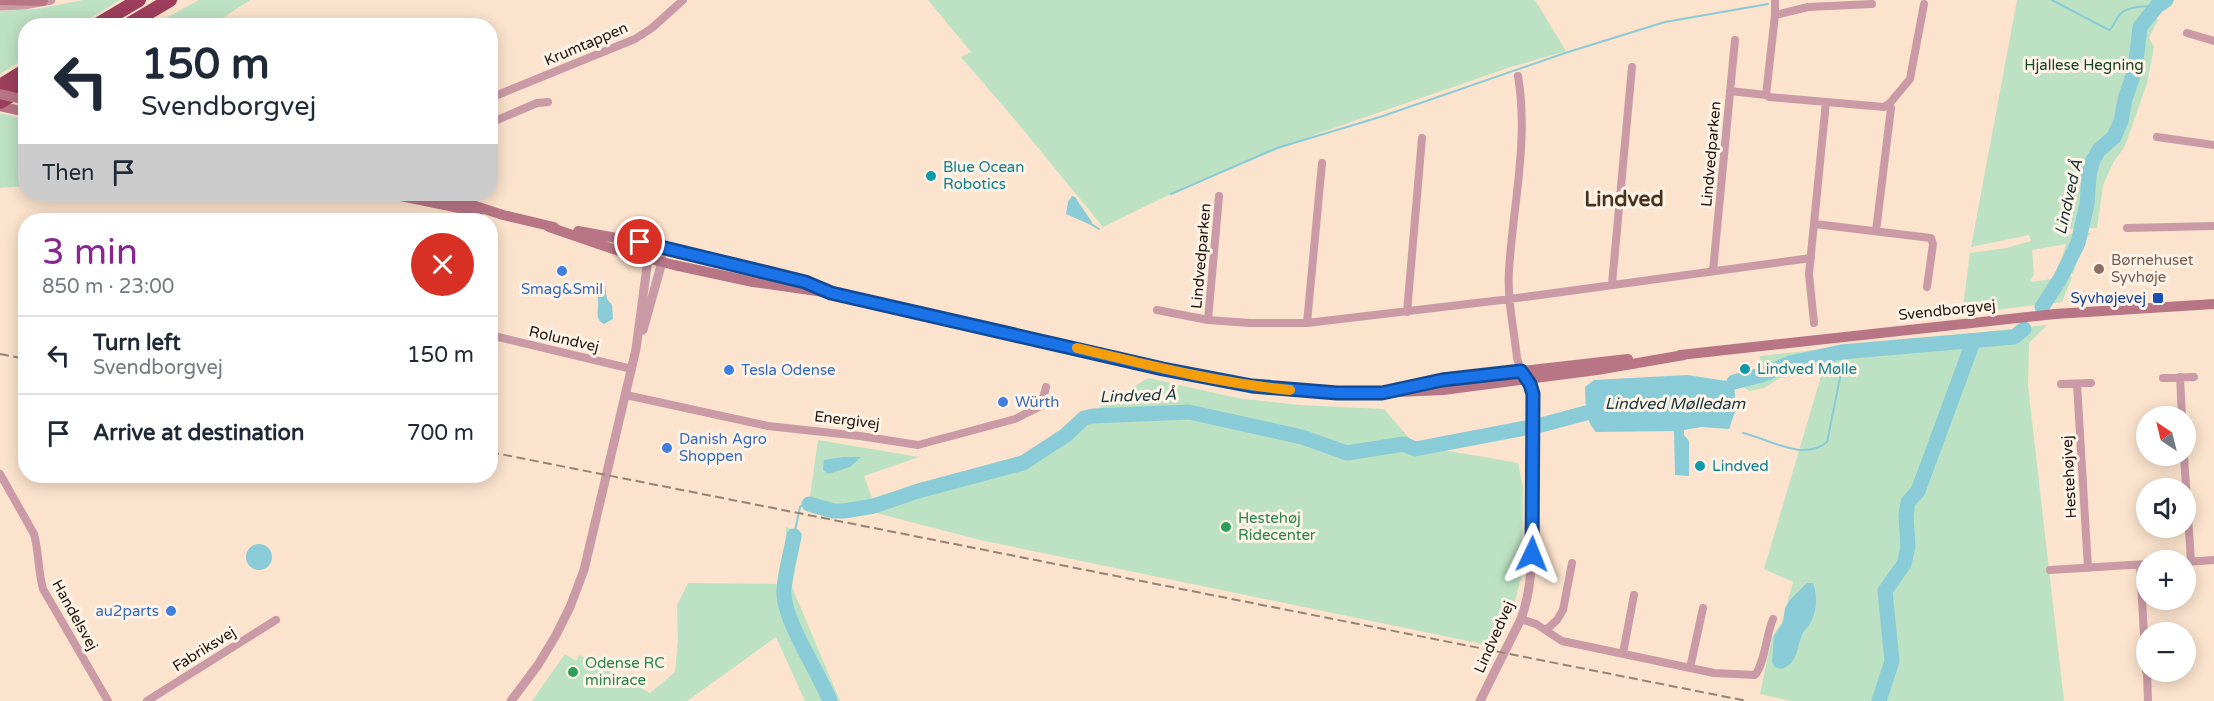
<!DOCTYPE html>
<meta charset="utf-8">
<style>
body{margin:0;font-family:"Varela Round",sans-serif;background:#f2f2f3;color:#1f2937;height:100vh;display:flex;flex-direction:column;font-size:22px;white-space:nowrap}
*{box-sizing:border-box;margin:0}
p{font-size:20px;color:#747a83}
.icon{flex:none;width:33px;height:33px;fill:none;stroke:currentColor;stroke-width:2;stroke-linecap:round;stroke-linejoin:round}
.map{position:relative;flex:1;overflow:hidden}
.panel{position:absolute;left:18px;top:213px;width:480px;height:270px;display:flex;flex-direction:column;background:#fff;border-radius:24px;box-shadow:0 3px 15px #0003}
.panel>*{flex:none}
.top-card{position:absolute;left:18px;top:18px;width:480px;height:183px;border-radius:24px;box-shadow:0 3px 15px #0003;background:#fff;color:#1f2937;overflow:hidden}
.needle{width:39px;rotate:325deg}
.fabs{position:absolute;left:2136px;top:406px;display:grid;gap:12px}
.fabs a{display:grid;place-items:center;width:60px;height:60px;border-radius:50%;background:#fff;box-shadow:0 3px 15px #0003;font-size:30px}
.pin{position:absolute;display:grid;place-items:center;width:51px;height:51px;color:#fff;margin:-26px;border:3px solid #fff;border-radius:50%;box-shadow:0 2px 6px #0007}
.me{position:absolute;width:66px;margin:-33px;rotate:2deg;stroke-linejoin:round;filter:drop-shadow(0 0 4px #0008)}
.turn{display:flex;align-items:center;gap:21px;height:126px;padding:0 24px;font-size:27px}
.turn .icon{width:78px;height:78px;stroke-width:2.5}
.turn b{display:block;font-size:42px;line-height:51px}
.then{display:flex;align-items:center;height:57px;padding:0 24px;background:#0003;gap:12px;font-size:22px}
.round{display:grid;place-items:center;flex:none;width:63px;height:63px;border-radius:32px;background:#f2f2f3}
.summary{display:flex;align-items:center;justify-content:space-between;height:102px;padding:0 24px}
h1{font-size:36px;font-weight:600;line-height:45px;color:#88258e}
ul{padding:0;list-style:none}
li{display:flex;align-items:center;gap:18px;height:78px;padding:0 24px;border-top:2px solid #e0e1e3}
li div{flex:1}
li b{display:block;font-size:22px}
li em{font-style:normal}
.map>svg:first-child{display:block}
.green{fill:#bde1c3}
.water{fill:#89cbd6}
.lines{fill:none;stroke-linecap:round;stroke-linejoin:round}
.stream{stroke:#89cbd6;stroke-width:2}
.river{stroke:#89cbd6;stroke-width:15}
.minor{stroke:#ca9ba6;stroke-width:8}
.tertiary{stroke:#ca9ba6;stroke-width:9}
.secondary{stroke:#b87586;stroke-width:10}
.motorway{stroke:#9c3e5c;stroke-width:14}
.rail{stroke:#958474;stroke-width:2;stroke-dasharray:9 4.5;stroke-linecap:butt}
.secondary-bridge{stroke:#b87586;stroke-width:10}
.route-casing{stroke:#114b97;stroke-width:15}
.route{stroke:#1a73e8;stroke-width:10}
.slow{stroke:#f59e0b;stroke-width:10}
.culture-dot{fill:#0f9aa8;stroke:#fff3e8;stroke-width:2}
.education-dot{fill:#8d6e63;stroke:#fff3e8;stroke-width:2}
.shop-dot{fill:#3f7fe0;stroke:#fff3e8;stroke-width:2}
.transit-dot{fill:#1a4fb4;stroke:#fff3e8;stroke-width:2}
.leisure-dot{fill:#2e9e5b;stroke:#fff3e8;stroke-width:2}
.labels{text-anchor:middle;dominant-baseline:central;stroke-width:6;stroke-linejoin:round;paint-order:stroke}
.street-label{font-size:15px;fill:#21170d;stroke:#fff3e8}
.park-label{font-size:15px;fill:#154523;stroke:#fff3e8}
.culture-label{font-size:15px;fill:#0d838f;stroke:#fff3e8;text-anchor:start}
.education-label{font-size:15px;fill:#785e54;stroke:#fff3e8;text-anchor:start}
.shop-label{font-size:15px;fill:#366cbe;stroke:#fff3e8;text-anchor:start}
.transit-label{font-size:15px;fill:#164399;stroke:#fff3e8;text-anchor:end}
.leisure-label{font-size:15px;fill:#27864d;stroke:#fff3e8;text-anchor:start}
.water-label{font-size:16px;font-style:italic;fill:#15363b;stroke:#fff3e8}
.district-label{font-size:21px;font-weight:bold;fill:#4a331c;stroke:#fff3e8}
</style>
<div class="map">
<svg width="2214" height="701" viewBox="0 0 2214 701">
<rect width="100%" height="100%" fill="#fbe3cd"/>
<path class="green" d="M83,0h37l-41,25 -53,1 -1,32 -25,16v-63l37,-2z
M199,0h51l-38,25h-59z
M928,0h607l31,51 -55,16 -189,65 -129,51 -90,44 -87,-106 -55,-64 10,-5z
M2017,0h157l-8,10 -10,-1 -3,5 5,6 -9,18 5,9 -7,36 -18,52 -5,13 -10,13 -11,24 -6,43 -30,1v5l25,-1 -7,5 -12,36 -14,-6 7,-24 -34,6 2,24 -4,8 22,-3 5,-8 15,6 -10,25 -100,12 8,-61 36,-5 25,-7 -2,-6 -58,12z
M0,113l25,7v66l-25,2z
M2047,325l-18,18 -1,43 36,315h-273l-31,-7 12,-57 10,-15 11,-40 -29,-13 58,-196 -42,5 -16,10 -15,3 -7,-5 1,-5 16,-3 1,-22z
M1148,378l89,20 63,7 84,4 31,36 103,18 5,24 -1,87 -12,46 -13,27 -517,-107 -119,-31 -28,2 -24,-7 9,-64 101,17 -55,19 8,22 150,-43z
M786,527l16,6 -10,54 48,114h-35l-29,-64 -89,64h-155l33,-47 11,7 3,-6 71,38 25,-21 3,-32 -1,-35 11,-22 96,1z"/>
<path class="water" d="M1072,196l3,1 17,25 -1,3 -25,-11 2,-12z
M601,280l4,5 2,14 5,6 1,14 -9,5c-10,-5 -5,-14 -6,-24 0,-5 -1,-11 -2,-16z
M1687,375l47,7 2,27 -7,20 -28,-2 -17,3v5l5,6v35l-14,-1 -1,-44 -78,1c-12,-13 -10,-28 -11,-45l9,-7z
M843,457h18l-11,10 -22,7 -5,-4 1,-10z
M246 557a13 13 0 1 1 26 0a13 13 0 1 1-26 0Z
M1807,583h6c5,13 4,29 -3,41 -2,3 -5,5 -6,7 -9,15 -3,31 -23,38l-6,-2 -3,-5 2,-26 9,-13 2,-15 5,-8z"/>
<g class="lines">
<path class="stream" d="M2052,0l57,30c6,-4 6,-11 11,-16 8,-8 26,-8 37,-8
M1171,194l106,-46 103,-31 185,-64 100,-31 103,-18
M1091,224l8,5
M2024,329l4,-5
M1743,433c27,6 60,29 84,9l14,-69v-21
M794,536l6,-29 5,-4 4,1"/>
<path class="river" d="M2042,307l18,-28 18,-36 9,-39 2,-29 4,-15 6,-10 15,-13 7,-16 4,-22 10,-29 5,-43 17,-21 9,-6
M1734,382l31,-8 25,-11 51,-11 173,-15 10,-8
M809,504l24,7h11l30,-5 44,-15 105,-28 43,-28 18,-17 9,-2 96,-4 113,25 45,16 57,-9 11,5 126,-24 45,-12
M794,536c-3,17 -11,42 -10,59 2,29 34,76 46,106
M1879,701l13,-40 -7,-70 19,-27 4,-17 -2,-32 2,-13 10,-11 55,-149"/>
<path class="minor" d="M1775,15l33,-8 64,-3
M2187,33l27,8
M1518,76c11,65 -5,129 -9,194 -2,29 5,59 8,88l4,13
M1730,91l36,4 9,-80v-15
M1766,95l3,2 115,10 6,-4 20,-24 14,-75
M490,98l145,-59 17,-11 31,-28
M490,123l47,-20 11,-1
M2157,137l57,8
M1815,224l116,14 2,6 -6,43
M2127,228l87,-2
M1876,231l15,-123 -1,-5
M1713,271l22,-231
M1612,284l20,-217
M1157,310l51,10 42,3h57l203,-24 301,-41
M1407,312l15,-174
M1208,320l11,-124
M1307,323l15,-160
M1814,323l-5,-49 17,-172
M490,335l142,34
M2180,377l2,40
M2163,378l31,-1
M2061,384l30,-1
M2077,384l11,184
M626,395l142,31 92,10 58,9 97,-26 26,-13 5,-19
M2184,456l7,105
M0,474l34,60c5,18 4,37 9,55l65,112
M2186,562l28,-2
M2140,565l6,106
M2050,570l96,-6
M1521,619l15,5 26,17 152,32 41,2c10,-12 11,-40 18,-56
M1546,630l11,-10 6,-10 9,-47
M1623,653l11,-58
M1690,668l13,-60
M2147,672l1,29
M147,701l129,-81"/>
<path class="tertiary" d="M0,6l24,-1 27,-5
M643,330l19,-68 -2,-16
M511,701l27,-36 18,-30 14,-28 14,-37 52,-221 12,-90
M1480,701l41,-82c11,-30 11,-60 11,-91 1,-44 0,-89 1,-133l-3,-11 -6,-9"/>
<path class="secondary" d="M0,0l43,1
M0,106l26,6
M391,194l88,18
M439,194l64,21 51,12
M549,227l67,23 58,15 79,17 78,11 332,76 89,17 105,8 86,-4 154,-20 87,-15
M578,231l82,15 146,37
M1680,355l375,-41 159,-10
M1412,386l30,-6 186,-21"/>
<path class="motorway" d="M95,26l44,-26
M126,26l44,-26
M0,86l26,-16
M0,102l26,-16"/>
<path class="rail" d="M0,354l26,5
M490,452l1257,249"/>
<path class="secondary-bridge" d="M0,94l26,6"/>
</g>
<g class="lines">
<defs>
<path id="route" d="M640,242l165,40 26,11 332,76 89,17 85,7h45l60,-13 79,-9 9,13 3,10 -1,160"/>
</defs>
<use href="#route" class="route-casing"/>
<use href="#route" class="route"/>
<path class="slow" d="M1077,348c71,17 141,35 213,42"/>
</g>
<g class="culture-dot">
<circle cx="931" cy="176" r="6"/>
<circle cx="1745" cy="369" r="6"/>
<circle cx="1700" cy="466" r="6"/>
</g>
<circle class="education-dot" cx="2099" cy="269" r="6"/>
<g class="shop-dot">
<circle cx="562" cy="271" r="6"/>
<circle cx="729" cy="370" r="6"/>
<circle cx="1003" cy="402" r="6"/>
<circle cx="667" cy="448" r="6"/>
<circle cx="171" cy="611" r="6"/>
</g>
<rect class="transit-dot" x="2152" y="292" width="12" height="12" rx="3"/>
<g class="leisure-dot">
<circle cx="1226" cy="527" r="6"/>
<circle cx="573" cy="672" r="6"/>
</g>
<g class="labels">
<g class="street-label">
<text transform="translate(586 44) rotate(-23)">Krumtappen</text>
<text transform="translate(1711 154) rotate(-85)">Lindvedparken</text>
<text transform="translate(1201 256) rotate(-85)">Lindvedparken</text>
<text transform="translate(1947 310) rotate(-6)">Svendborgvej</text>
<text transform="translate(564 339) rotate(13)">Rolundvej</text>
<text transform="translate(847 420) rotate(7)">Energivej</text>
<text transform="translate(2069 477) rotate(-93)">Hestehøjvej</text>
<text transform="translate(75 615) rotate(61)">Handelsvej</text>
<text transform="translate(1494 637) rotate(-66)">Lindvedvej</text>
<text transform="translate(204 649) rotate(-32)">Fabriksvej</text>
</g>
<g class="park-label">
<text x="2084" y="65">Hjallese Hegning</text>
</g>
<g class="culture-label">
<text x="943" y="167">Blue Ocean<tspan x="943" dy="17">Robotics</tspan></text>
<text x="1757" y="369">Lindved Mølle</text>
<text x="1712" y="466">Lindved</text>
</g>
<g class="education-label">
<text x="2111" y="260">Børnehuset<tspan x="2111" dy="17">Syvhøje</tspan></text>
</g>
<g class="shop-label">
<text x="562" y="289" text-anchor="middle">Smag&amp;Smil</text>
<text x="741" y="370">Tesla Odense</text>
<text x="1015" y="402">Würth</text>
<text x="679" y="439">Danish Agro<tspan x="679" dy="17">Shoppen</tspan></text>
<text x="159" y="611" text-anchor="end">au2parts</text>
</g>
<g class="transit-label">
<text x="2146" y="298">Syvhøjevej</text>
</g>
<g class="leisure-label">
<text x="1238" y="518">Hestehøj<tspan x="1238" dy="17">Ridecenter</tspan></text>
<text x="585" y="663">Odense RC<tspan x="585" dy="17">minirace</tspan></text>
</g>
<g class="water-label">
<text transform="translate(2069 197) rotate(-77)">Lindved Å</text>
<text transform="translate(1138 396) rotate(-2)">Lindved Å</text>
<text x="1675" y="404">Lindved Mølledam</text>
</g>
<g class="district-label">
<text x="1624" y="199">Lindved</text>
</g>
</g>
</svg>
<div class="fabs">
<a><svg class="needle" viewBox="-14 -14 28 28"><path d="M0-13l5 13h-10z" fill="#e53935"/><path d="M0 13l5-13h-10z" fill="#747a83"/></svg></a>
<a><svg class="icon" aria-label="sound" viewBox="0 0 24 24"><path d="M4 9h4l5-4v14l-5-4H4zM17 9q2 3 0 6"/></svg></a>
<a>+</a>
<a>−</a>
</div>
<div class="pin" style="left:640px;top:242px;background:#d93025"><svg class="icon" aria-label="arrive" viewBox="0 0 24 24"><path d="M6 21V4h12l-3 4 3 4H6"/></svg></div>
<svg class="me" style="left:1532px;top:554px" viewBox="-20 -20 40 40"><path d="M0-17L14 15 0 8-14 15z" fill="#1a73e8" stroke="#fff" stroke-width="4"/></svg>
<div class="top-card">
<div class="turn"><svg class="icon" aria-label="left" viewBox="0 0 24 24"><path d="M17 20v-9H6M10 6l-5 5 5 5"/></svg><div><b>150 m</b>Svendborgvej</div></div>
<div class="then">Then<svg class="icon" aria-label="arrive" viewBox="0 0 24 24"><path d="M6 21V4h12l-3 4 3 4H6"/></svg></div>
</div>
<section class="panel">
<div class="summary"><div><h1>3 min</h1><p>850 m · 23:00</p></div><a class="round" style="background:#d93025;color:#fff"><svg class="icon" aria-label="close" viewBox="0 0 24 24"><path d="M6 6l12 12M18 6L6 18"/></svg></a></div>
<ul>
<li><svg class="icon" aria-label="left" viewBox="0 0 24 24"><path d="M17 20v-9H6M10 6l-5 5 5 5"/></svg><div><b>Turn left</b><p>Svendborgvej</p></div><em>150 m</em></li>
<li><svg class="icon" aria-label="arrive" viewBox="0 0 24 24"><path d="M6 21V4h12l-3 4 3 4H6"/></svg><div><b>Arrive at destination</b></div><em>700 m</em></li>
</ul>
</section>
</div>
